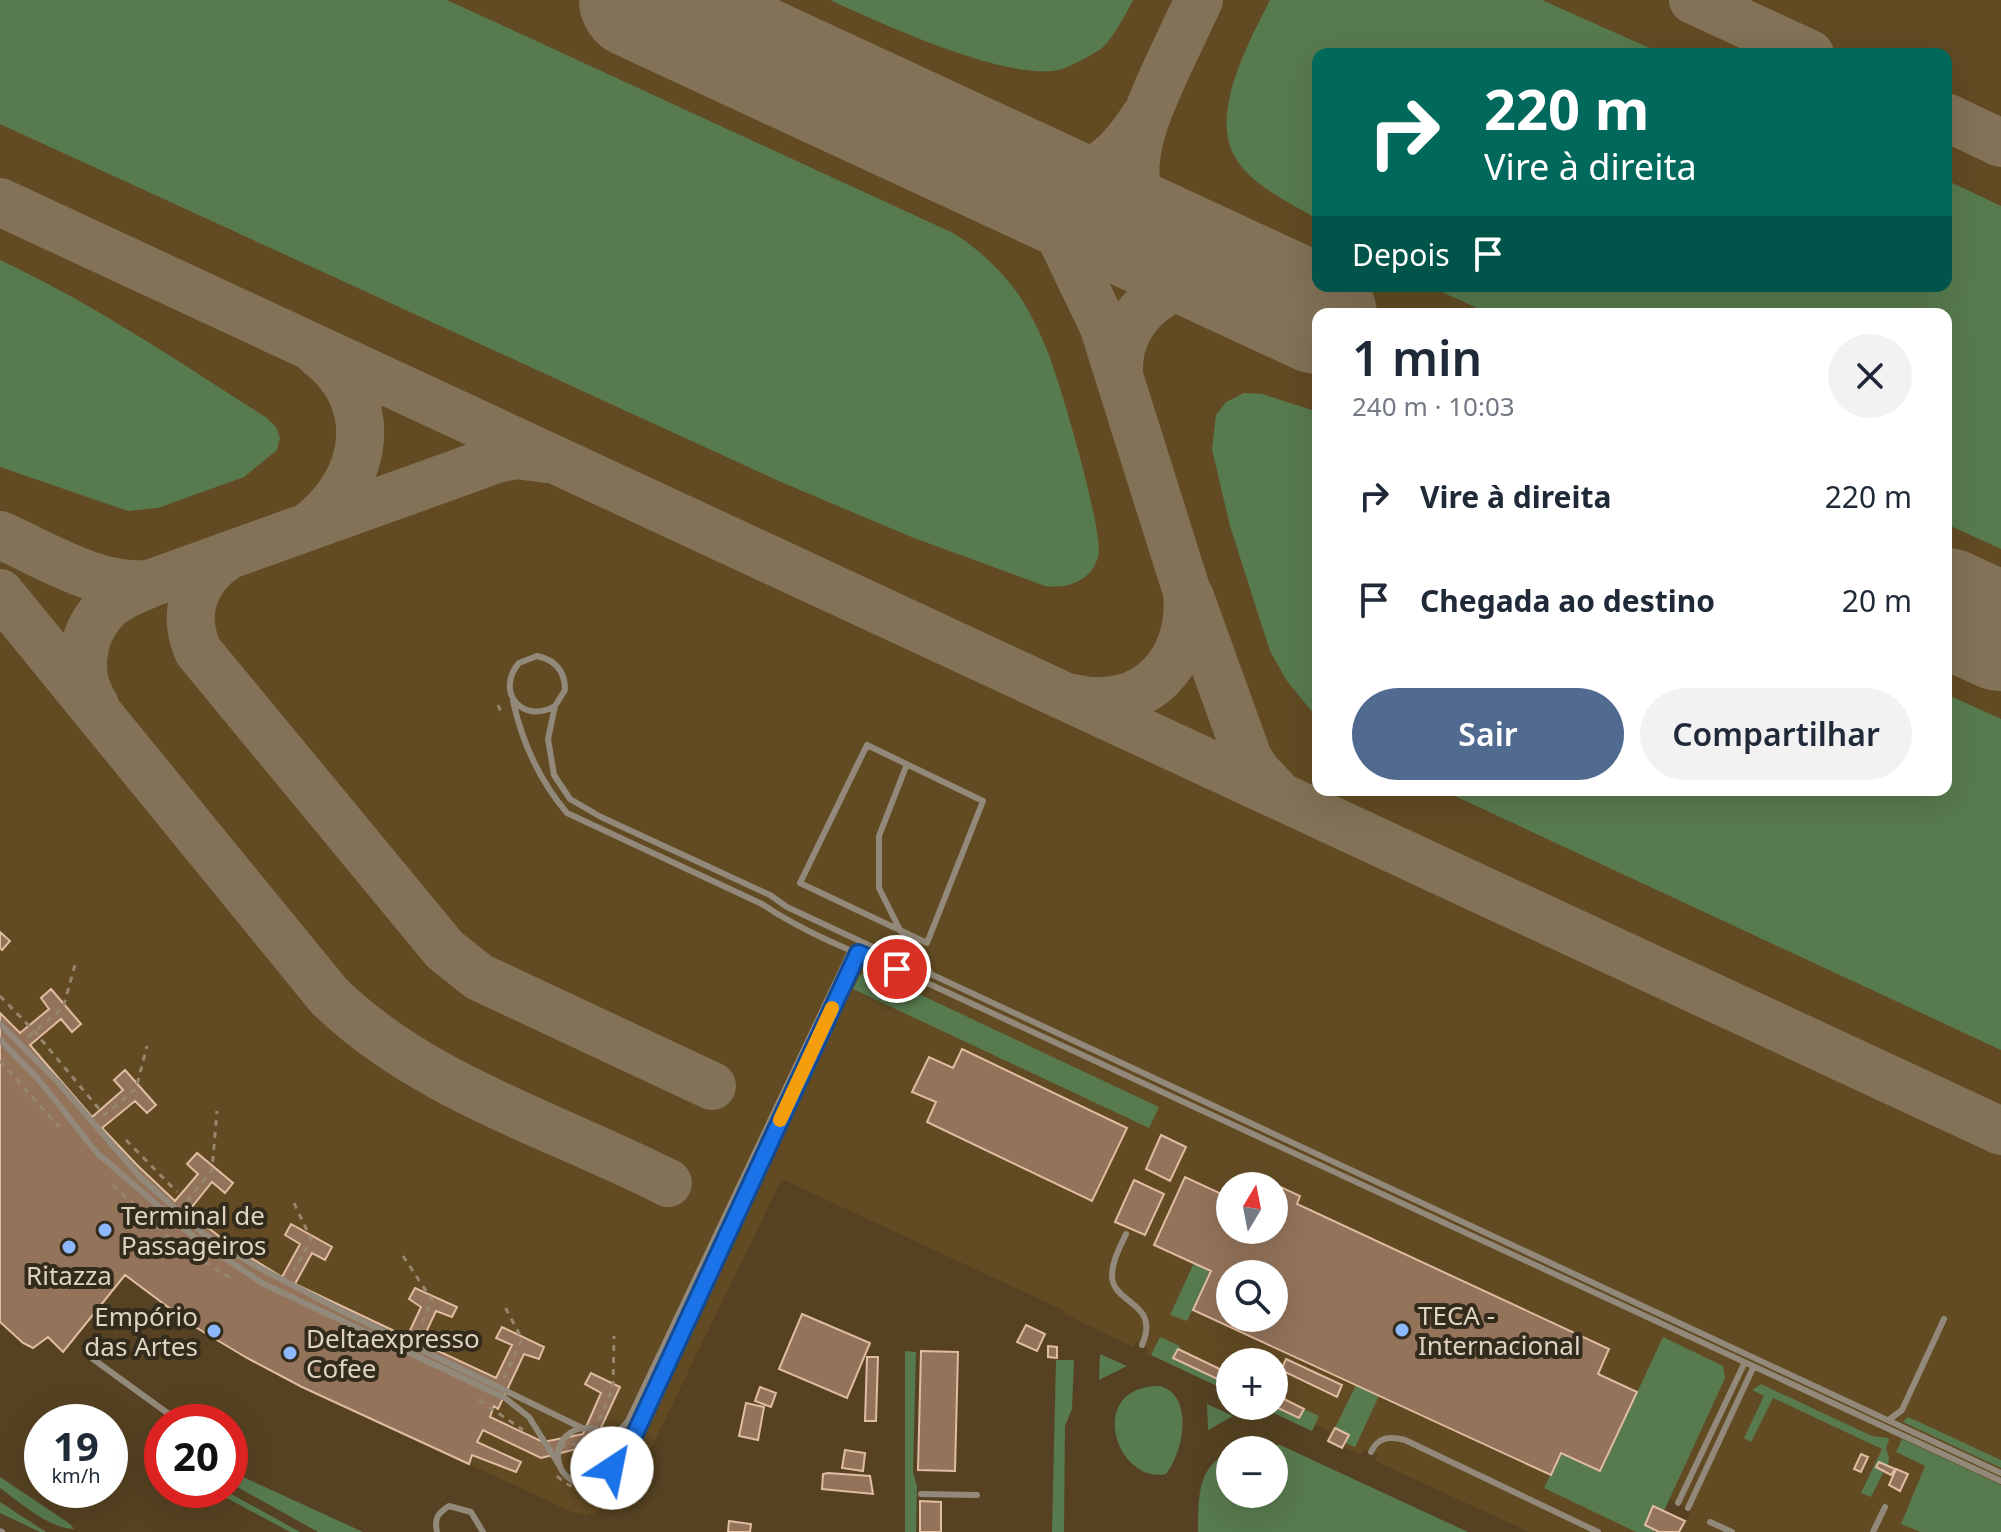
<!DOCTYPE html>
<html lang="pt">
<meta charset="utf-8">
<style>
body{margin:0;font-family:"Noto Sans",sans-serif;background:#f2f2f3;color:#1f2937;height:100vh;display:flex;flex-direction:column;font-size:30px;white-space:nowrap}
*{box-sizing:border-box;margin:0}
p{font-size:26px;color:#747a83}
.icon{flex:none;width:44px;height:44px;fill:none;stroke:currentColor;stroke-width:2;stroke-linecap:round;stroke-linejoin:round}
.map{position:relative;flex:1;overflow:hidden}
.sheet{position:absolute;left:1312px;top:308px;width:640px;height:488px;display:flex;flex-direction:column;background:#fff;border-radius:16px;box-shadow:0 8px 32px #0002}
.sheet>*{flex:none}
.guide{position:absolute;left:1312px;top:48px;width:640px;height:244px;border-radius:16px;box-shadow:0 8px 32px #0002;background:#00695c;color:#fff;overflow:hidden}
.needle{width:52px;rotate:10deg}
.fabs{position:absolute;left:1216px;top:1172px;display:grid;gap:16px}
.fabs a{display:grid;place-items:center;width:72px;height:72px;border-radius:50%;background:#fff;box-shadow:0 8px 32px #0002;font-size:40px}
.speed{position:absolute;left:24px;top:1404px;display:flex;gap:16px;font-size:40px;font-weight:700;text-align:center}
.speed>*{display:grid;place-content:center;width:104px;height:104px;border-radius:50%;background:#fff;box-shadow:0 8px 32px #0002;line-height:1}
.speed small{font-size:20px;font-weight:400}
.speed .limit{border:12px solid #d22;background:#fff;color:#111}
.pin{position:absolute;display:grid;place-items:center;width:68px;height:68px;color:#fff;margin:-34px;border:4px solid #fff;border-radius:50%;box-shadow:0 2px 8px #0007}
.me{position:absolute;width:88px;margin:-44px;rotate:34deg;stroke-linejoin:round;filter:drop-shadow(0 0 6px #0008)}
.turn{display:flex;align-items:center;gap:28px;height:168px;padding:0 40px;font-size:36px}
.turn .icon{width:104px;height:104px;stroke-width:2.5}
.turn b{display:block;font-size:56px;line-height:68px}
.then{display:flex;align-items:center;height:76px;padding:0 40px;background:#0003;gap:16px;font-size:30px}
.round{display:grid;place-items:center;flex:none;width:84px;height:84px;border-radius:42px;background:#f2f2f3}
.overview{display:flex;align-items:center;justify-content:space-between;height:136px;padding:0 40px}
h1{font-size:48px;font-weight:600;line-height:60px}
.primary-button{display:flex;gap:16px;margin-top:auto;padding:16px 40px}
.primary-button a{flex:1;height:92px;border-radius:48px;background:#506a90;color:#fff;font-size:32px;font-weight:600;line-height:92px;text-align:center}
.primary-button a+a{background:#f2f2f3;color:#1f2937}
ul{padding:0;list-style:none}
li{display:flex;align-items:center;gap:24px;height:104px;padding:0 40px}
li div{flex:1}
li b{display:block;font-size:30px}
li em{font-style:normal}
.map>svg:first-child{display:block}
.built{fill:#624b23;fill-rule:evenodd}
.green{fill:#587a4f;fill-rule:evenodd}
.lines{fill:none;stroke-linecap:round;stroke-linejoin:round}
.taxiway{stroke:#837257;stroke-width:48}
.runway{stroke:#837257;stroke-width:118}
.building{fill:#93735a;stroke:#e0bca1;stroke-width:2;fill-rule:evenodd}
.path{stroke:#96866d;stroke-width:3;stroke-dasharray:6 6;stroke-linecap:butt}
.lane{stroke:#92897a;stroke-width:6}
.route-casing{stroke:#114b97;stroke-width:20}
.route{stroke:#1a73e8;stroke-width:14}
.slow{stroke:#f59e0b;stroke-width:14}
.poi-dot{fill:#8db9fc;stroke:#332b1c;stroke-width:3}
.labels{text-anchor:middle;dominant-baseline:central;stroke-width:8;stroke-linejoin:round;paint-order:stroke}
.poi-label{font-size:26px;fill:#dfd3c2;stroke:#332b1c;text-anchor:start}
</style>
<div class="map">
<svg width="2001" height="1532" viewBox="0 0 2001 1532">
<rect width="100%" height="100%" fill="#564222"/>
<path class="built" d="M0,0h2001v1532h-320l10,-22 -32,-16 -17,38h-113l-154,-71 2,-6 -12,-6 -4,6 -34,-16 3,-7 -14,-7 -4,6 -53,-25h15v-44h-44v30l-84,-39 2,-5 -12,-6 -3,5 -68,-33v-3l-283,-132 -151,310 -16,15 -21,9 -9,2 -15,-4 -268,-124 -110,-62 -67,-50 -62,77 -15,-14 -14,8 -11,-3 -23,-21zM1318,54h628v232h-628zM1318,314h628v476h-628zM1230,1186h44v44h-44zM1230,1274h44v44h-44z"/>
<path class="green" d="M0,0h447l506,233c24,15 45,34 63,58 12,17 23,39 31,59 12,29 58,183 51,207 -7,24 -30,32 -53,29l-131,-48 -133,-56 -781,-358z
M830,0h303c-6,12 -20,38 -30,47 -6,6 -36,21 -44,23 -53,11 -179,-47 -229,-70z
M1270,0h272l121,54h-345v166c-26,-17 -67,-34 -83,-63 -26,-44 15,-117 35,-157z
M1946,180l55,26v343l-55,-25v-210h-456l-61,-28h517z
M0,260c94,44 179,102 267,158l9,9 4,11 -3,12 -33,27 -86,31 -30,3 -128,-44z
M1244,393l18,1 56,18v307l-31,-38 -17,-30 -40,-125 -18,-77 4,-34 10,-13z
M1946,694l55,25v331l-559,-260h504z
M870,971l289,136 -10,21 -296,-139 7,-14z
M1194,1263l17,8 -24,50 -17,-6z
M1160,1337l20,9 -6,12 56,27v7l-79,-37z
M1663,1337l60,29 2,12 -61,133 -11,-5 -8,19 10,5 -1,2h-18l-92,-44 17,-35 40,17z
M905,1351l11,1 -3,120 4,14 -1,46h-11z
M1100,1354l27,12 -28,14z
M1056,1360h18l-2,49 -7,17 -1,106h-12z
M1761,1384l111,52 16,2 1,2 -3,9 3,8 -1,9 -9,-4 -3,6 8,3 -13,26 -10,-4 21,-44 -109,-51 -22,44 -7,-4 20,-42 -12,-6z
M1356,1385l23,11 -24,51 -10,-4 3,-8 -13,-7z
M1160,1386c35,10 23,67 6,88 -50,11 -82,-88 -6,-88z
M1207,1404l26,12 -25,14z
M1259,1406h15l25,12 5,-9 15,7 -7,15z
M1908,1417l93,43v8l-98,-46z
M1902,1439l99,46v47h-80l-20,-8 24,-58 -29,-14z
M1247,1443l33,2 188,87h-270c1,-48 0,-70 49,-89zM1230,1450h44v44h-44z
M230,1471l133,61h-45l-88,-49z
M0,1477l70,47 4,5c-26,-1 -53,-26 -74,-41z
M212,1490h12l76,42h-10z
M0,1502l46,30h-6l-40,-19z"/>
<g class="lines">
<path class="taxiway" d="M1199,0c-12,26 -25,52 -37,79 -27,60 -48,118 13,167 22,17 58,29 83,42
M1693,0l117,54
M1946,117l55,26
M1005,171l31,29 17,21 50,104 84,267c7,69 -42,123 -113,106
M1005,171c64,20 102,5 138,-52
M0,202l2001,929
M1119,373c-3,-65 62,-104 120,-91
M309,526c60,-45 73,-125 8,-174
M0,535c48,21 95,53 149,49l348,-125 19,-4 31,4
M226,557c-33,22 -44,57 -28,94l247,299 34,27 233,109
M0,593l329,403c93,91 225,129 339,187
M1190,597l58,161 9,14 21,22
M95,705c-19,-29 -15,-69 9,-95 12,-13 29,-19 45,-26"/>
<path class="runway" d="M638,0l680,315
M1946,607l55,25"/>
</g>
<path class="building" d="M0,932l10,9 -8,9 -2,-2z
M51,989l30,35 -9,8 -11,-13 -31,26 62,72 31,-27 -9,-10 11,-10 31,35 -9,8 -12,-12 -33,27 35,37 38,36 23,-27 -11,-10 10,-11 36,30 -8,10 -13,-11 -24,30 45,35 49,30 18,-33 -15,-9 6,-11 41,23 -7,13 -13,-7 -17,31 112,53 14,-30 -12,-8 6,-11 42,19 -5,10 -16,-6 -15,32 75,35 16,-33 -16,-7 6,-11 42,20 -5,12 -15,-5 -26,55 -4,-3 -4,11 53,25 40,-8 18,-41 -16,-9 6,-11 29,14 -27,58 -52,13 -58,-28 -6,12 44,20 -5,10 -44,-17 -3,9 -167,-77 -55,-29 -55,-33 -67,-50 -62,77 -15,-15 -15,11 -10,-5 -23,-21v-309l20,20 29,-24 -8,-11z
M962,1049l165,79 -35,73 -165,-79 9,-20 -24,-10 17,-35 24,11z
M1161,1135l25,12 -16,34 -24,-12z
M1255,1175l45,21 -3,8 312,145 -11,25 39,18 -37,79 -39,-18 -10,22 -358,-165 18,-39 -57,-26 31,-68 45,21v32h44v-44h-24zM1230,1274h44v44h-44z
M1134,1180l30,14 -19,41 -30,-13z
M802,1314l68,29 -23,55 -68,-29z
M1026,1325l19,9 -8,17 -20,-9z
M1048,1346l9,1v11l-9,-1z
M1178,1349l52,25v11l-57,-27z
M921,1351l37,1 -3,119 -37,-1z
M867,1357h11l-2,64h-11z
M1286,1359l56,26 -5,12 -56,-27z
M760,1387l16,6 -5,14 -16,-6z
M1274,1394l30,15 -5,9 -25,-12z
M746,1403l18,4 -6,33 -19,-4z
M1335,1428l14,7 -7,13 -14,-7z
M845,1450l20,3 -2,18 -21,-3z
M1861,1454l7,3 -7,15 -7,-3z
M1879,1462l16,7 -4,6 -15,-8z
M1896,1469l12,5 -8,17 -11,-6z
M828,1473l42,3 3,18 -51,-5 1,-15z
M920,1501l21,1v30h-21z
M1653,1506l32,15 -6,11h-20l-14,-7z
M729,1521l22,3 -1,8h-22z"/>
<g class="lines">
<path class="path" d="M498,705l5,11
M0,996l34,35 66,79
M28,1037l35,-29 12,-43
M0,1061l59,66
M103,1116l33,-27 11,-43
M126,1140l51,52
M113,1185l64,60 55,34
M187,1201l25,-31 5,-59
M294,1203l17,36 -17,32
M403,1256l29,44 -15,34
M504,1378l18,-39 -18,-34
M479,1400l44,30
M594,1431l19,-43 1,-52
M560,1447l21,-4 6,-4
M557,1476c20,19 45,20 64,1"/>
<path class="lane" d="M513,701c9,41 27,80 54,112l195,91c41,28 89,47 135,65l1104,512
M555,706c-33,19 -60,-15 -36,-43l18,-7c19,4 28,15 28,34l-10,16 -7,33 6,36 16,24 31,18 169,78 17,12 1214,566
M867,745l116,56 -56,142 -127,-60z
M907,764l-28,72v52l21,42 30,42
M0,1024l58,58 82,95 65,58 49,30 88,46 240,117
M0,1040l39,40 58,73 97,84 68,46 243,115 24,19 30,48
M1126,1234c-6,13 -14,27 -14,42 1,29 49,26 30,69
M93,1359l73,53 20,10
M1890,1419l12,-9 42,-91
M558 1456a28 28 0 1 1 56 0a28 28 0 1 1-56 0Z
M606,1435l13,-4 9,-10 223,-471
M1371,1452c7,-15 18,-16 34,-12l193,92
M612,1468l20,-28 226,-487
M921,1494l56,1
M1678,1503l66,-139
M1688,1508l65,-140
M1710,1522l22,10
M0,1531l2,1
M437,1532c-3,-14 1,-19 12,-26l22,6 12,20
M1873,1532l12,-25"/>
</g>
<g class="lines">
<defs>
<path id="route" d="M612,1468l20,-28 226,-487 39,16"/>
</defs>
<use href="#route" class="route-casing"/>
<use href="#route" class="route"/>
<path class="slow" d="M780,1120l52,-112"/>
</g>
<g class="poi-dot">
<circle cx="105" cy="1230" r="8"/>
<circle cx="69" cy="1247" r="8"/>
<circle cx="1402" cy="1330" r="8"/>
<circle cx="214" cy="1331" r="8"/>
<circle cx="290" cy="1353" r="8"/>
</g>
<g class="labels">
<g class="poi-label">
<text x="121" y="1215">Terminal de<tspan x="121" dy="30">Passageiros</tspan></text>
<text x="69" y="1275" text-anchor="middle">Ritazza</text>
<text x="1418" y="1315">TECA -<tspan x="1418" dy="30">Internacional</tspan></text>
<text x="198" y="1316" text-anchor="end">Empório<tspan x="198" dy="30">das Artes</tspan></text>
<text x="306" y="1338">Deltaexpresso<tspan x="306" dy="30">Cofee</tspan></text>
</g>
</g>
</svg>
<div class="fabs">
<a><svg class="needle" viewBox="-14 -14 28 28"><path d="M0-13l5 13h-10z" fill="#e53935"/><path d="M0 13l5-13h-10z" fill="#747a83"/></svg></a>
<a><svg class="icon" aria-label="search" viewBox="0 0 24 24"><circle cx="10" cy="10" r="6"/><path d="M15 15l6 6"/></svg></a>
<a>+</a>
<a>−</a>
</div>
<div class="speed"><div>19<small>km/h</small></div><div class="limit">20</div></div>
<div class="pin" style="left:897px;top:969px;background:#d93025"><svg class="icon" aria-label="arrive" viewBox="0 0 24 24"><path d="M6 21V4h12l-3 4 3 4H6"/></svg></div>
<svg class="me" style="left:612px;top:1468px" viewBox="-20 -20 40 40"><circle r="19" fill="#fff"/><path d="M0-13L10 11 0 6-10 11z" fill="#1a73e8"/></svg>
<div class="guide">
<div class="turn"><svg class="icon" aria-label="right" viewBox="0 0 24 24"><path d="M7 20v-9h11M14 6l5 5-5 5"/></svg><div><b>220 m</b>Vire à direita</div></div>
<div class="then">Depois<svg class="icon" aria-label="arrive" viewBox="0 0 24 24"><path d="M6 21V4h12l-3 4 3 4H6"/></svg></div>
</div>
<section class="sheet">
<div class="overview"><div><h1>1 min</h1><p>240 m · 10:03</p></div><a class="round"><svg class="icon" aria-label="close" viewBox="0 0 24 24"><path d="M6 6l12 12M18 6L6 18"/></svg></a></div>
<ul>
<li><svg class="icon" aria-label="right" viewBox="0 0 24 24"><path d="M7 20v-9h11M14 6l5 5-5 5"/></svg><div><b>Vire à direita</b></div><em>220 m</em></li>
<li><svg class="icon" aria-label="arrive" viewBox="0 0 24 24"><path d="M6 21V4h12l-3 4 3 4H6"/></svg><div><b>Chegada ao destino</b></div><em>20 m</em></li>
</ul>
<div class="primary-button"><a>Sair</a><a>Compartilhar</a></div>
</section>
</div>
